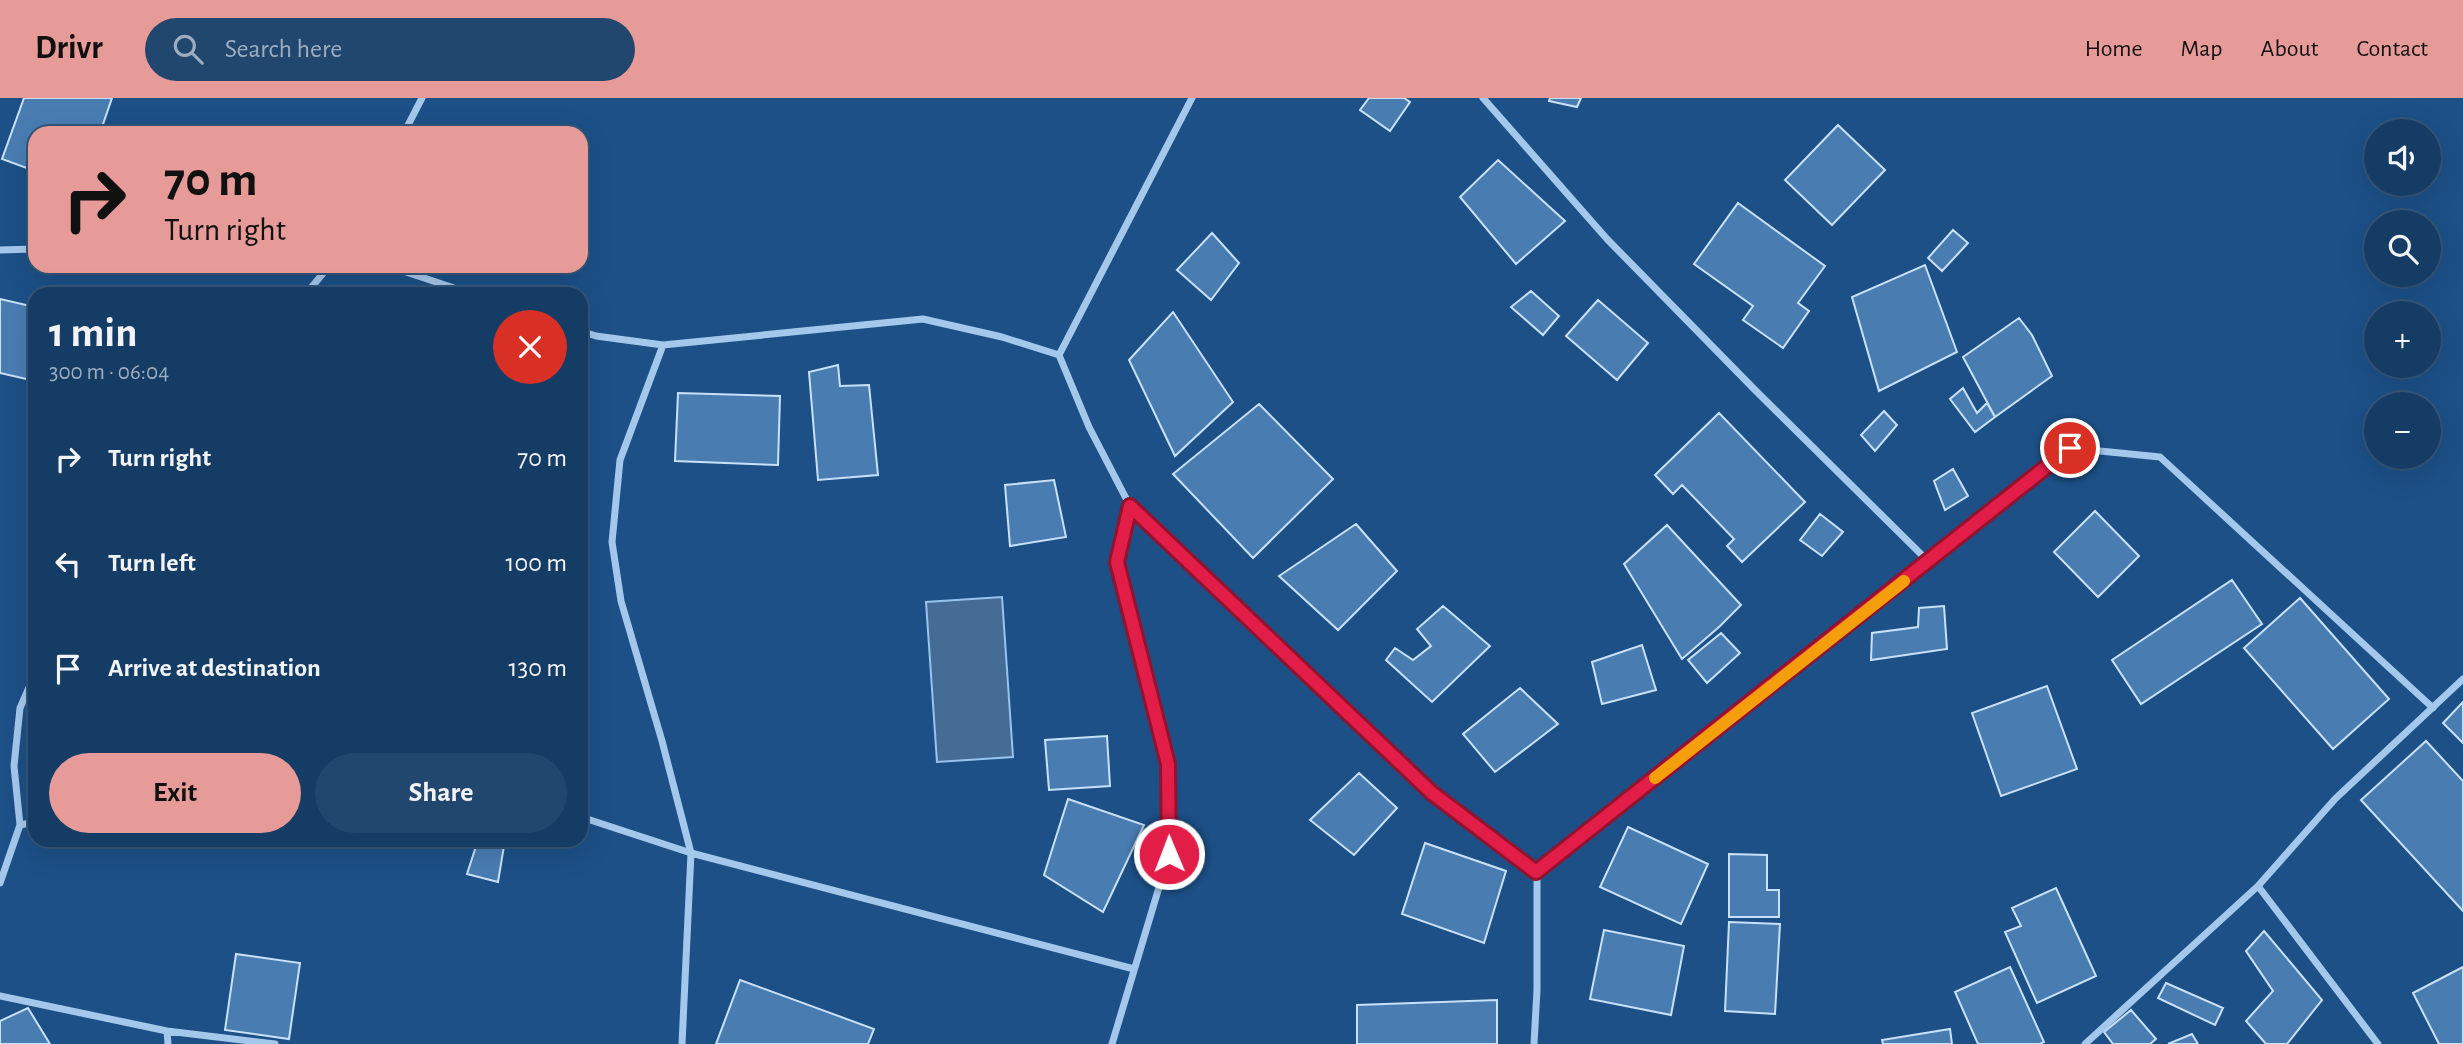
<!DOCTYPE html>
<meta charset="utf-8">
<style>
body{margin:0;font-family:"Alegreya Sans",sans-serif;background:#22476e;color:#f1f3f6;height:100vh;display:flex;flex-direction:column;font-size:26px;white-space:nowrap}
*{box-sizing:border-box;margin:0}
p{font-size:23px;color:#9dadbf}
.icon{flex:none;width:38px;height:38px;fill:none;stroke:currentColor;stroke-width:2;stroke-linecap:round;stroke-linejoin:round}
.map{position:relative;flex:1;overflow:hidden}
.drawer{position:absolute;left:28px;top:189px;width:560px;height:560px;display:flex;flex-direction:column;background:#153c65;border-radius:21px;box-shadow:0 7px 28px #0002,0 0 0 2px #345679}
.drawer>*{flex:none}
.guide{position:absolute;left:28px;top:28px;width:560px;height:147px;border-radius:21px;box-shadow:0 7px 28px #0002,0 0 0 2px #345679;background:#e69b98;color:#111;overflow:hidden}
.buttons{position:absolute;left:2364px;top:21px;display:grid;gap:14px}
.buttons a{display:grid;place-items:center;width:77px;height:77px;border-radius:50%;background:#153c65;box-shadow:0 7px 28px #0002,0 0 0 2px #345679;font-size:35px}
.pin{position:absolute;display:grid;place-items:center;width:60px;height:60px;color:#fff;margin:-30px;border:4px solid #fff;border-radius:50%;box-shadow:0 2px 7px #0007}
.me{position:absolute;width:77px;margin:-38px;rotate:359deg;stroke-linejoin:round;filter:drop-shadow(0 0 5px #0008)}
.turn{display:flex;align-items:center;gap:24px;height:147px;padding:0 21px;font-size:32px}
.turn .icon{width:91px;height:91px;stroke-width:2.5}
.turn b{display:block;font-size:49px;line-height:60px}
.round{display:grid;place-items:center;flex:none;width:74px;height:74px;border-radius:37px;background:#22476e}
.head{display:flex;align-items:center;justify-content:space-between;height:119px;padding:0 21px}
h1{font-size:42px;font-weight:700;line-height:52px}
.primary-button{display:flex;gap:14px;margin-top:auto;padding:14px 21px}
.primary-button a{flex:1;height:80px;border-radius:42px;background:#e69b98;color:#111;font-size:28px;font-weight:700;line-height:80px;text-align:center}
.primary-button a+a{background:#22476e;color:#f1f3f6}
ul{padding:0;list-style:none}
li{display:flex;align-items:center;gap:21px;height:105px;padding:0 21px}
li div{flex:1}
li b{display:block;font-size:26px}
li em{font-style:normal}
header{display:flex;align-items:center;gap:42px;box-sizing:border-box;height:98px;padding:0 35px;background:#e69b98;color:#111}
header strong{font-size:33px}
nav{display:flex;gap:38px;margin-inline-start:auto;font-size:24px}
.search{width:490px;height:63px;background:#22476e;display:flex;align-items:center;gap:18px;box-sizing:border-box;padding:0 24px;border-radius:38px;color:#9dadbf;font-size:26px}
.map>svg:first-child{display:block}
.water{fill:#456c94;stroke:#97c4ee;stroke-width:2}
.building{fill:#497db2;stroke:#c9e1f8;stroke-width:2}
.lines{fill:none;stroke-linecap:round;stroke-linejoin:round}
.street{stroke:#a4c8ec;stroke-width:7}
.route-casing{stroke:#92132f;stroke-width:18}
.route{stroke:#e11d48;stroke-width:12}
.slow{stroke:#f59e0b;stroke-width:12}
</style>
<header>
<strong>Drivr</strong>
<div class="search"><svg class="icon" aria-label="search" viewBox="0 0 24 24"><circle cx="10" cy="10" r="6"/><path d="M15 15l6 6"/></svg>Search here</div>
<nav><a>Home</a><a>Map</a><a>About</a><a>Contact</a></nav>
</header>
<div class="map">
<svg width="2463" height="946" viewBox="0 0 2463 946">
<rect width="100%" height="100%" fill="#1c5087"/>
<path class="water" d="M1002,499l11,160 -76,5 -11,-160z"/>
<path class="building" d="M24,0h88l-12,35h-65v38l-33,-12z
M1369,0h35l6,4 -20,29 -30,-21z
M1550,0h31l-4,9 -28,-6z
M1838,27l47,45 -53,55 -47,-45z
M1498,62l67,61 -49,43 -56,-67z
M1738,105l87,63 -27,37 11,8 -26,37 -40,-28 10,-14 -59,-42z
M1953,132l15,13 -26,28 -14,-13z
M1212,135l27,30 -28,37 -34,-30z
M1925,167l32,87 -78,39 -27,-94z
M1531,193l28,25 -16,19 -32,-28z
M0,201l35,8v74l-35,-8z
M1598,202l50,43 -31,37 -51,-44z
M1173,214l60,90 -58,54 -46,-96z
M2019,220l13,17 20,41 -57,41 -32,-60z
M838,267l2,21 29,-1 9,90 -60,5 -9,-108z
M1963,290l14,25 10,-10 8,14 -20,15 -25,-33z
M678,295l102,3 -2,69 -103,-4z
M1259,306l74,75 -80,79 -80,-84z
M1884,313l13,14 -22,26 -14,-16z
M1719,315l86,89 -63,60 -15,-16 7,-7 -52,-54 -9,9 -18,-19z
M1953,371l15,27 -23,14 -11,-29z
M1054,382l12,57 -56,9 -5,-61z
M2095,413l44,45 -41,41 -44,-45z
M1820,416l23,18 -21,24 -22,-16z
M1356,426l41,47 -59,59 -59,-54z
M1667,427l74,80 -22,22 -37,32 -58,-95z
M2232,482l30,44 -121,80 -29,-44z
M2300,500l89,101 -56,50 -89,-101z
M1443,508l47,40 -58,56 -46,-42 9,-12 18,12 18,-14 -14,-17z
M1944,508l3,43 -76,11 1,-27 46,-6 1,-19z
M1721,535l19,20 -33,30 -19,-23z
M1642,547l14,45 -54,14 -10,-42z
M2047,588l30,83 -76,27 -29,-83z
M1520,590l38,36 -63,48 -32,-38z
M2463,604v41l-20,-20z
M1107,638l3,50 -61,4 -4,-50z
M2426,643l37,40v130l-102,-111z
M1359,675l38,35 -43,47 -44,-35z
M1068,701l76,26 -41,87 -59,-37z
M1628,729l80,37 -27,60 -81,-37z
M478,742h27l-7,42 -31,-8z
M1425,745l81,28 -22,72 -82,-29z
M1729,756l38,1v35h12v27h-50z
M2056,790l40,88 -59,27 -32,-71 16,-6 -9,-18z
M1729,824l51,2 -5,90 -50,-3z
M1604,832l80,16 -13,69 -81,-16z
M2264,833l58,69 -35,44h-21l-20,-23 27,-30 -27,-40z
M236,856l64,9 -11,76 -64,-9z
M2010,869l34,75 -4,2h-62l-23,-52z
M2463,869v77h-24l-26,-51z
M740,882l134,49 -6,15h-152z
M2166,885l57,25 -8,17 -57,-27z
M1497,902v44h-140v-39z
M28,910l22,36h-50v-23z
M2131,912l25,29 -6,5h-37l-9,-12z
M1950,931l2,15h-69l-1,-4z
M2192,936l6,10h-30z"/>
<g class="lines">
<path class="street" d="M1483,0l124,141 150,153 172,170
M404,35l18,-35
M0,152l35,-1
M388,168l84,28
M306,196l23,-28
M581,233l15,5 67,9 260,-26 79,18 57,18 30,72 41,79 302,287 105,79v118l-3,54
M663,247l-43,115 -8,82 9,59 41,140 29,112 -9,191
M1059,257l133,-257
M581,719l110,36 443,116
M20,727l15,-3
M1537,774l533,-424 90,9 273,251
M0,785l20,-58 -6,-59 6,-58 15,-34
M2258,788l120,158
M0,898l167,35 108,13
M167,933l1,13
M1112,946l57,-190 -1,-90 -51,-202 13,-56
M2085,946l173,-158 77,-87 128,-120"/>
</g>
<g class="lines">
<defs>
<path id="route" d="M1169,756l-1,-90 -51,-202 13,-56 302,287 104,79 534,-424"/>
</defs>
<use href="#route" class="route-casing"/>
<use href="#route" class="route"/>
<path class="slow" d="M1655,680l249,-197"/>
</g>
</svg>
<div class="buttons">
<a><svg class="icon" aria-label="sound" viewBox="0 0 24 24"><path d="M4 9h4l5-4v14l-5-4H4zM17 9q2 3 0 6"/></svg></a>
<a><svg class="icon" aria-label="search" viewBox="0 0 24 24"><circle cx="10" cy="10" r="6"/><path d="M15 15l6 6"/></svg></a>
<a>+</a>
<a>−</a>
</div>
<div class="pin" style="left:2070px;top:350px;background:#d93025"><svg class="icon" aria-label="arrive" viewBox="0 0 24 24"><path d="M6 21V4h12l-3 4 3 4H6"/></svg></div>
<svg class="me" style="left:1169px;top:756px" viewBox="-20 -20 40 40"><circle r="17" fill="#e11d48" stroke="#fff" stroke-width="3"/><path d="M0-11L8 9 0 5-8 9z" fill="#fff"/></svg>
<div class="guide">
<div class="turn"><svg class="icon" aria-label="right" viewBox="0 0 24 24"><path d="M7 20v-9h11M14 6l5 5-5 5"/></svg><div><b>70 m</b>Turn right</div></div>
</div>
<section class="drawer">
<div class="head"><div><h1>1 min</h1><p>300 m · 06:04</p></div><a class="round" style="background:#d93025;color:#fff"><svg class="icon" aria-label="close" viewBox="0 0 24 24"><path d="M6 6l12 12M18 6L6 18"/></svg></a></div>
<ul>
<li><svg class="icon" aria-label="right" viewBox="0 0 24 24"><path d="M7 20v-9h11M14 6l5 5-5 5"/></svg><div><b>Turn right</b></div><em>70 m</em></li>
<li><svg class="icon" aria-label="left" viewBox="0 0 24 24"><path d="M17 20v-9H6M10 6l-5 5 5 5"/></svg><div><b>Turn left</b></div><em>100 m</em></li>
<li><svg class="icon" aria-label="arrive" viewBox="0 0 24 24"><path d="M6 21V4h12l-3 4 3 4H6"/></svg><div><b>Arrive at destination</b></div><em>130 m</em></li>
</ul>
<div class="primary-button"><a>Exit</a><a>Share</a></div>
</section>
</div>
